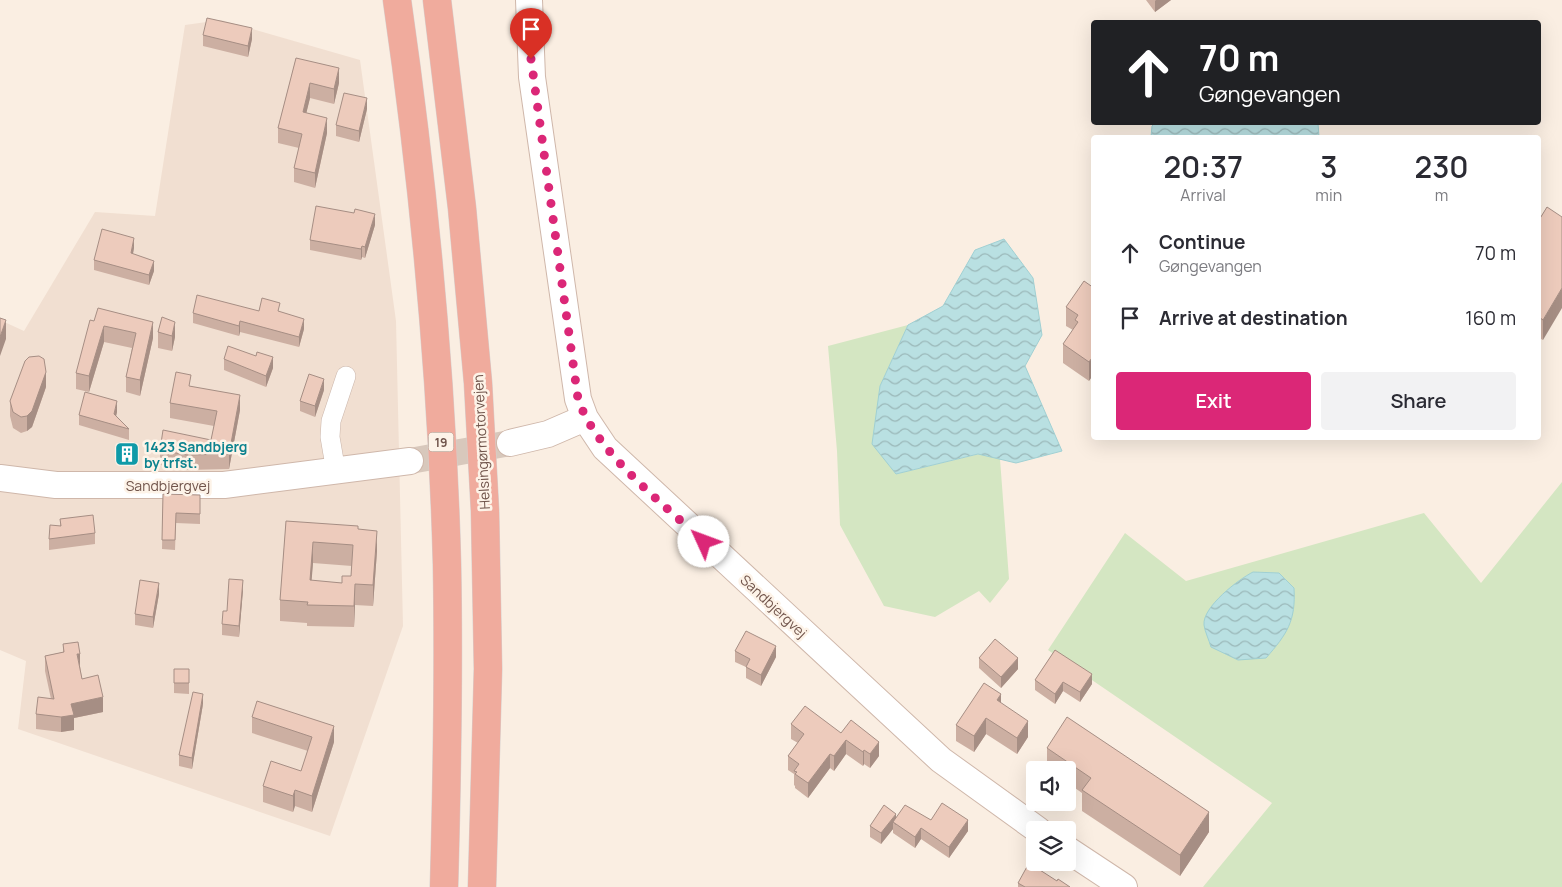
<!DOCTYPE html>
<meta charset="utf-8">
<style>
body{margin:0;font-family:Manrope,sans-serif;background:#f2f2f3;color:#2b2b33;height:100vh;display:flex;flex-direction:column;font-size:19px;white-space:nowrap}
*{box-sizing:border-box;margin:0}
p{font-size:16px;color:#7c7c81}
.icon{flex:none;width:28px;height:28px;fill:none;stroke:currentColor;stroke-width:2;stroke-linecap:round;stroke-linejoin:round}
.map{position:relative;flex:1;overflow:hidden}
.drawer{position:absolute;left:1091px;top:135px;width:450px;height:305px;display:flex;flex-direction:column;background:#fff;border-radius:5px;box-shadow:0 5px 20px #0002}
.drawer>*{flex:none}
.hud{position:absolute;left:1091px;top:20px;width:450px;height:105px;border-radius:5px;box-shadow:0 5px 20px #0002;background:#202124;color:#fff;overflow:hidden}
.buttons{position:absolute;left:1026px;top:761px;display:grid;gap:10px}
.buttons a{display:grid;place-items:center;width:50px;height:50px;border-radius:5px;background:#fff;box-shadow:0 5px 20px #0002;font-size:25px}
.pin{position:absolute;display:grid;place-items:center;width:42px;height:42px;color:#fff;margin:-51px -21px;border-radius:50% 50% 50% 0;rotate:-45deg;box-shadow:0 0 5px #0007}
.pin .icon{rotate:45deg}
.me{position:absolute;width:55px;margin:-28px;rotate:313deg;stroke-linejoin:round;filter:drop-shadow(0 0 4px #0008)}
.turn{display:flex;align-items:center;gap:18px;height:105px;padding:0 25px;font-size:22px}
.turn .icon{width:65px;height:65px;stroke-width:2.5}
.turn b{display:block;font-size:35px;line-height:42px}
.eta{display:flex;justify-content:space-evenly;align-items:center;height:85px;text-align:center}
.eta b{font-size:30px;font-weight:600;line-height:35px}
.primary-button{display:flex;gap:10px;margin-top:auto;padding:10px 25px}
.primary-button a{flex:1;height:58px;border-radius:5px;background:#db2777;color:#fff;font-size:20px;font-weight:600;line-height:58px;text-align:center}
.primary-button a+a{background:#f2f2f3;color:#2b2b33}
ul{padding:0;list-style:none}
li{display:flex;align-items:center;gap:15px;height:65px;padding:0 25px}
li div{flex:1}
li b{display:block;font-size:19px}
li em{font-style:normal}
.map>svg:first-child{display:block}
.residential{fill:#f1dfd1}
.grass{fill:#d4e6c2}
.water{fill:url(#water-waves);stroke:#a0d0d3}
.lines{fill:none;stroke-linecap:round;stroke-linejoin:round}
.secondary-tunnel{stroke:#d8c8bc;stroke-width:26;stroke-dasharray:26 13;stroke-linecap:butt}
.street-casing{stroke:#cab5aa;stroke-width:20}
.secondary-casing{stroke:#cfb7aa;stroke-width:28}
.highway-casing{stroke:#d7cfcd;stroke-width:29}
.street{stroke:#fff;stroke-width:19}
.secondary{stroke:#fff;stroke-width:26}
.highway{stroke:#f0ab9d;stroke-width:28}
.wall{fill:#ccafa2;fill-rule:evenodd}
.shaded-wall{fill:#a68e84}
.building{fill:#edcbbc;stroke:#a68e84;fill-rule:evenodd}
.route{stroke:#db2777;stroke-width:9;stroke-dasharray:0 16.2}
.labels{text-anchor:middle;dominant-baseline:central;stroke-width:5;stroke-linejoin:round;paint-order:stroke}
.shield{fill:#fdf3e8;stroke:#9a847a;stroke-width:1}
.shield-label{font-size:12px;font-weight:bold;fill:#70544b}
.street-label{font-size:14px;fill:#70544b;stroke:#fdf3e8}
.culture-label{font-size:14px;font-weight:bold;fill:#0d838f;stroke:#fdf3e8;text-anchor:start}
</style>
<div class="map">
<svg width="1562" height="887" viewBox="0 0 1562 887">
<defs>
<pattern id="water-waves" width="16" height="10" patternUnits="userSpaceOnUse" patternTransform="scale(1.25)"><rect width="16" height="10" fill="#b9e0e2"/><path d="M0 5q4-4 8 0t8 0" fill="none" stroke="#9bb8b9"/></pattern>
</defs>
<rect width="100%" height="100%" fill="#faeee2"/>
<path class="residential" d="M221,20l139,40 36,261 7,305 -73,210 -312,-107 8,-68 -26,-11v-330l24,11 71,-119 60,4 30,-191z"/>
<path class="grass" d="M908,325l-28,61 16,88 83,-20 21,5 9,120 -19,24 -11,-12 -44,26 -51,-11 -44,-81 -3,-74 -9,-105z
M1562,482v405h-359l69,-84 -224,-153 77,-117 61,48 238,-68 57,70z"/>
<path class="water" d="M1155,123h163l1,14h-168l1,-11z
M1004,239l29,39 9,57 -17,31 37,85 -46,12 -38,-9 -82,20 -24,-30 8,-58 28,-61 35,-19 32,-56z
M1253,572l26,1 15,15c2,33 -7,46 -28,70l-28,2 -27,-13c-2,-7 -6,-15 -7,-22 -2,-18 35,-46 49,-53z"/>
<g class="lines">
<path class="secondary-tunnel" d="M410,461l100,-18"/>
<defs>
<path id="street" d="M336,472l-6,-35 1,-16 15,-45"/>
<path id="secondary" d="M529,0l3,77 46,322 7,19 20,30 336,312 97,70
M510,443l38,-9 37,-16
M0,478l56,7h168l186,-24
M1068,850l56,37"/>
<path id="highway" d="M397,0c27,187 45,376 50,565 2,107 0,215 -3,322
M437,0l25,208 16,175 7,128 3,158 -6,218"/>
</defs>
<use href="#street" class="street-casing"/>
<use href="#secondary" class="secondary-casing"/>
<use href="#highway" class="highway-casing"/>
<use href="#street" class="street"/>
<use href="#secondary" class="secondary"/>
<use href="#highway" class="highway"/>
</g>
<path class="wall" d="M1146,0h25l-16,12z
M203,35l49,4 -4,18 -45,-11z
M296,58l43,25 -5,21 -24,-6 -4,15 21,20 -12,55 -21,-6v-14l5,-20 -21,-5v-15z
M367,109l-8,33 -23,-6v-11z
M1547,207l-4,133 -4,-2v-118z
M375,225l-10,33 -3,-1 -1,3 -51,-10v-10z
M134,248l-1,6 21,17 -5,14 -55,-15v-10z
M1094,288l-5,93 -26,-18v-19l10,-14 -7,-4v-19z
M259,311l21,1 24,17 -5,18 -59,-15 -1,4 -46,-13v-10z
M162,317l13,20 -3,14 -14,-3v-16z
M94,321l59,17 -13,58 -14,-4v-15l6,-29 -28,-6 -15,50 -13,-3v-16z
M224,359l49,9 -7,19 -42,-17z
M191,386l49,24 -11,59 -42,1 -27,-5v-15l51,-10 3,-14 -44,-8v-15z
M46,387l-14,40 -5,4 -6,2 -8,-5 -3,-12v-15z
M324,390l-9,27 -15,-6v-10z
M117,412l-1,4 13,13v11l-50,-15v-10z
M163,494l37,1v29l-24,-1 -1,27 -13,-1z
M60,519l35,14v11l-46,6v-11l11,-13z
M286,521l72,8 19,22 -4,55 -18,-1 -1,22 -47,-1v-3l-27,-2v-21zM313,563l39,3 -1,10 -9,7 -31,-2z
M243,590l-4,47 -17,-2v-11l5,-13z
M159,594l-6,34 -18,-3v-11z
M63,644l17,22 2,13 21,33 -29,6v12l-13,2 -25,-3v-15l15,-15 -6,-28v-15l18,-4z
M1055,650l37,34 -12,18 -17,-11 -8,13 -20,-14v-10z
M735,651l41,6 -15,29 -15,-8v-11l-11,-5z
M979,658l39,11 -17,19 -22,-20z
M174,669h15v25l-15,-1z
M1001,703l27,34 -11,17 -31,-20 -12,18 -18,-11v-16z
M203,704l-11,65 -13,-3v-11z
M252,717l82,25 -22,70 -17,-6 -2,6 -30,-10v-16l38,-15 7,-20 -56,-18z
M791,724l50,9 38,23 -9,12 -6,-4 -1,2 -17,-12 -12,17 -4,-3 -22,30 -13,-10v-2l-1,-1v-11l-6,-4v-14l10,-13 -7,-4z
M1047,748l162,84 -29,44 -98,-65v-18l-14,-10v-13h-20l-1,-1z
M896,817l72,14 -19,27 -28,-19 -6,9 -22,-15v-4l-12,15 -11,-7v-11z
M1057,881l13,6h-52v-4z"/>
<path class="shaded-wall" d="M1156,0h15l-16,12v-11z
M252,28v11l-4,18v-11z
M339,68v15l-5,21v-15z
M310,83v15l-7,29v-15z
M367,98v11l-8,33v-11z
M327,118v15l-12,55v-15z
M375,214v11l-10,33v-11z
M134,238v10l-3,15v-10z
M362,246v11l-1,3v-11z
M154,261v10l-5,14v-10z
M1562,288v20l-19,32v-20z
M304,319v10l-5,18v-10z
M6,320v19l-6,17v-19z
M240,321v11l-1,4v-10z
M153,322v16l-13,58v-16z
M175,322v15l-3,14v-15z
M104,326v16l-15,50v-16z
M1094,355v19l-5,7v-19z
M273,357v11l-7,19v-11z
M46,372v15l-14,40 -5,4v-15z
M324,379v11l-9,27v-11z
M240,395v15l-11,59v-15z
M117,401v11l-3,13v-11z
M377,531v20l-4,55v-21z
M313,542v21l-3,38v-21z
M243,580v10l-4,47v-11z
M159,583v11l-6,34v-11z
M355,584v21l-1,22v-21z
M776,646v11l-15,29v-11z
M77,654h3v15z
M1018,658v11l-17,19v-11z
M1092,674v10l-12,18v-10z
M1063,682v9l-8,13v-10z
M203,694v10l-11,65v-11z
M1001,694v16l-4,-10z
M103,697v15l-29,6v12l-13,2v-15l10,-13z
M986,718v16l-12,18v-16z
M1028,721v16l-11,17v-16z
M334,726v16l-22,70v-16z
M846,740v14l-12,17v-15z
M879,742v14l-9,12v-14z
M864,750v14l-1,2v-14z
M830,754v14l-22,30v-15z
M295,790v16l-2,6v-16z
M1209,812v20l-29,44v-21z
M896,814v11l-3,-3v7l-12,15v-11z
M968,820v11l-19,27v-11z
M921,828v11l-6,9v-11z"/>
<path class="building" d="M207,18l45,10 -4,18 -45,-11z
M296,58l43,10 -5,21 -24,-6 -7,29 24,6 -12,55 -21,-5 8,-34 -24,-6z
M344,93l23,5 -8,33 -23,-6z
M316,206l38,7 1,-4 20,5 -10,33 -3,-1 -1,3 -51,-9z
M1547,207l15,10v71l-19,32 -4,-3v-97z
M102,229l32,9 -3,15 23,8 -5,14 -55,-15z
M1084,281l10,7v67l-5,7 -26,-18 15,-22 -3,-2 3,-5 -12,-8z
M197,295l62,16 3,-13 18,5 -2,8 26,8 -5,18 -59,-16 -1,5 -46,-13z
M98,308l55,14 -13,58 -14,-3 10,-44 -32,-7 -15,50 -13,-3 14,-53 4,1z
M162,317l13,5 -3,14 -14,-4z
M0,318l6,2 -6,17z
M228,346l28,10 1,-4 16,5 -7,19 -42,-17z
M39,356l5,3 2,13 -14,39 -5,5 -6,1 -8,-5 -3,-11 15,-40 4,-4z
M176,372l15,3 -2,11 51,9 -11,59 -42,1 -27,-5 3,-20 48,10 6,-29 -47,-8z
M309,374l15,5 -9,27 -15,-5z
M85,392l32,9 -3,13 15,15 -50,-14z
M163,494l37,1v19l-24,-1 -1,27h-13z
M93,515l2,18 -46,6 1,-14 11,1 -1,-7z
M286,521l72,5v3l19,2 -4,54 -18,-1 -1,22 -47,-1 1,-3 -28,-2zM313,542l40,3 -2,31h-9v7l-32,-3z
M229,579l14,1 -4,46 -17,-2 1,-13h4z
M140,580l19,3 -6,34 -18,-3z
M746,631l30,15 -15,29 -15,-8 4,-8 -15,-8z
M995,639l23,19 -17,19 -22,-19z
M78,642l2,12h-3l5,25 16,-4 5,22 -32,7 3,11 -13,2 -25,-3 2,-17 16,2 -9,-43 19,-4 -1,-8z
M1055,650l37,24 -12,18 -17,-10 -8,12 -20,-14z
M174,669h15v14h-15z
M984,683l17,11 -4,6 31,21 -11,17 -31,-20 -12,18 -18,-11z
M193,692l10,2 -11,64 -13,-3z
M257,701l77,25 -22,70 -17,-6 -2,6 -30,-10 8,-25 30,10 11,-34 -60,-20z
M805,706l36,27 10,-13 28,22 -9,12 -6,-4 -1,2 -17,-12 -12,16 -4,-2 -22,29 -13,-9 2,-2 -3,-1 5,-7 -11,-8 16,-22 -13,-10z
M1067,717l142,95 -29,43 -98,-65 9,-12 -44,-30z
M942,803l26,17 -19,27 -28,-19 -6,9 -22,-15 12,-17 26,15z
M884,805l12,9 -15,19 -11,-7z
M1029,863l28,18 1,-2 12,8h-45l-7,-4z"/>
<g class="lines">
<path class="route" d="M531,59l47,340c19,55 84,103 126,143"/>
</g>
<defs>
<symbol id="building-square" viewBox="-11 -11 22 22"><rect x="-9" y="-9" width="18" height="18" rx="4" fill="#0f9aa8" stroke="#fdf3e8"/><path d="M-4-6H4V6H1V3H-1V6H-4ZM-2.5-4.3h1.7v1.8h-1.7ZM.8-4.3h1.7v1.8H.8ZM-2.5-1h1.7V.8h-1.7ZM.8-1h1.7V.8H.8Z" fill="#fff"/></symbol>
</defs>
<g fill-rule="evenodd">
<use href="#building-square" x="113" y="440" width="28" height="28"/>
</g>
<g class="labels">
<rect class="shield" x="428.5" y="432.5" width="25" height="19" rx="4"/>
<g class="shield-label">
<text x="441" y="442">19</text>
</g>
<g class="street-label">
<text transform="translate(481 442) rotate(-93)">Helsingørmotorvejen</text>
<text x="168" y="485">Sandbjergvej</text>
<text transform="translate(774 606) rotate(43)">Sandbjergvej</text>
</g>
<g class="culture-label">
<text x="144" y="446">1423 Sandbjerg<tspan x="144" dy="16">by trfst.</tspan></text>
</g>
</g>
</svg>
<div class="buttons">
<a><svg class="icon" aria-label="sound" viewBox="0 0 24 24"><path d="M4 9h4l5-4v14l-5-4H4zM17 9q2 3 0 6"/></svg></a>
<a><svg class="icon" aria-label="layers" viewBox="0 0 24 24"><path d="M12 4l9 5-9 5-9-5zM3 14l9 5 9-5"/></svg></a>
</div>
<div class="pin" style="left:531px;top:59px;background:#d93025"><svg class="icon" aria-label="arrive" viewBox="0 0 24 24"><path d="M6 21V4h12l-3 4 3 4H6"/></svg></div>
<svg class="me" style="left:704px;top:542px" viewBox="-20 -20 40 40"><circle r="19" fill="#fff"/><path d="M0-13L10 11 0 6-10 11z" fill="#db2777"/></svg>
<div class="hud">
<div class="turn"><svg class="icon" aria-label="ahead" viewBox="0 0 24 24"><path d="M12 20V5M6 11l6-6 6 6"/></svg><div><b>70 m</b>Gøngevangen</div></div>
</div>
<section class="drawer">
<div class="eta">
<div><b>20:37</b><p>Arrival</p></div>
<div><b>3</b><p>min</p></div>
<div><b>230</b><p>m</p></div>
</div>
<ul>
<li><svg class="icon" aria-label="ahead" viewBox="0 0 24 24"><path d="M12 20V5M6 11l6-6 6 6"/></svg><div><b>Continue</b><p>Gøngevangen</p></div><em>70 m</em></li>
<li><svg class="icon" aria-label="arrive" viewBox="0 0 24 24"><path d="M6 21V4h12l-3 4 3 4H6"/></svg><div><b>Arrive at destination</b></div><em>160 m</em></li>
</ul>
<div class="primary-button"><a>Exit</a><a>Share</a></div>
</section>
</div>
